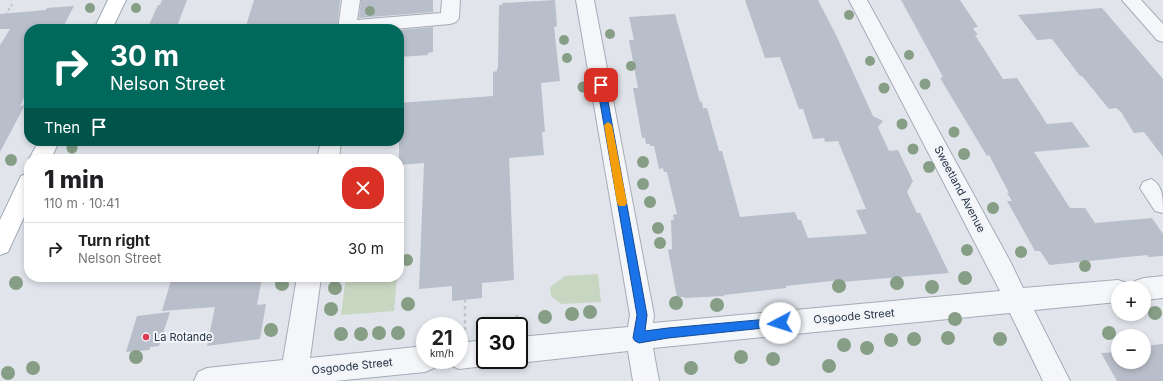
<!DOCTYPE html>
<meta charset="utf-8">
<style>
body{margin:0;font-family:Inter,sans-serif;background:#f2f2f2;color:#202124;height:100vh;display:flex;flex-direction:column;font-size:15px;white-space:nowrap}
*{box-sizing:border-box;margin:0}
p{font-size:13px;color:#757577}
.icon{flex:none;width:22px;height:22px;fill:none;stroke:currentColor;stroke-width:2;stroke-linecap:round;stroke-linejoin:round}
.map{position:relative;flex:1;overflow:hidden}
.drawer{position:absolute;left:24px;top:154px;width:380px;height:128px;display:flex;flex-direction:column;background:#fff;border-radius:16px;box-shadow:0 2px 6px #0003}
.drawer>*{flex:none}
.top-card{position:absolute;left:24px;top:24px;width:380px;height:122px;border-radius:16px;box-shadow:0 2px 6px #0003;background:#00695c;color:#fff;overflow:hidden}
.controls{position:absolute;left:1111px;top:281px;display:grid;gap:8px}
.controls a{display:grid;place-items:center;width:40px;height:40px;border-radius:50%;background:#fff;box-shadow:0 2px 6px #0003;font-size:20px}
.speed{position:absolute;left:416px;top:317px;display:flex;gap:8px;font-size:20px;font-weight:700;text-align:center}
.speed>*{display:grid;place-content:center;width:52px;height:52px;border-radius:50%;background:#fff;box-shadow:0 2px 6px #0003;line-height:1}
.speed small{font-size:10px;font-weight:400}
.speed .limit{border:2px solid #111;border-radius:6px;background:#fff;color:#111}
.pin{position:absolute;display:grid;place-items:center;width:34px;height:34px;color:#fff;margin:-17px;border-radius:8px;box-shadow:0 2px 6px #0006}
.me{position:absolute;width:44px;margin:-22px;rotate:265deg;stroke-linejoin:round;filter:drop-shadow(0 0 3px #0008)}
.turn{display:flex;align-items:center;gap:14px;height:84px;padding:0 20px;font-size:18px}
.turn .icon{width:52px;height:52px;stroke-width:2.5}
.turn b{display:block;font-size:28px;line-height:34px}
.then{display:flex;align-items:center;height:38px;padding:0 20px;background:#0003;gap:8px;font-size:15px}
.round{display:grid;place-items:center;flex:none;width:42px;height:42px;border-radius:16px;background:#f2f2f2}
.overview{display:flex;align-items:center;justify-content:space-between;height:68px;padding:0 20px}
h1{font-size:24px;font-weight:800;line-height:30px}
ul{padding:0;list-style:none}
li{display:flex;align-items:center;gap:12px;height:52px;padding:0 20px;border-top:1px solid #e0e0e0}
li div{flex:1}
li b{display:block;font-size:15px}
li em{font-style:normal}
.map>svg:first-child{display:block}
.green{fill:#c7d6c1}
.building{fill:#b8beca}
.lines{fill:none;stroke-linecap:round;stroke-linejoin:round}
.minor-casing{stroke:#a5acb6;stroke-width:2}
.major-casing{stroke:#9faab9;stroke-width:2}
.path-far1{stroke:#bfc3ca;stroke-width:2;stroke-dasharray:2.5 2.5;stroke-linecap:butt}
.path{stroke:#bfc3ca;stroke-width:2.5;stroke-dasharray:3.5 3.5;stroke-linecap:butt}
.minor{fill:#f4f6f9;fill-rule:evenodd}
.major{fill:#fff;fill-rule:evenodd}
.tree{fill:#879e86}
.route{fill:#1a73e8;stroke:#114b97}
.slow{fill:#f59e0b}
.poi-dot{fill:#de3955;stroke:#f1f4f8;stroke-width:1.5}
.labels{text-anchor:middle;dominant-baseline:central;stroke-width:4;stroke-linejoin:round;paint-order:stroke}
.street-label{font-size:11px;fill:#273345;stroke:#f1f4f8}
.poi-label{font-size:11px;fill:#273345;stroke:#f1f4f8;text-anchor:start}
</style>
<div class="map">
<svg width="1163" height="381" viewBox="0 0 1163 381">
<rect width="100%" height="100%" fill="#e1e5eb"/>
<path class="green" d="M598,274l3,28 -40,2 -10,-8 -1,-9 15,-11z
M346,277h51l-3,34 -53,4z"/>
<path class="building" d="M162,0h25l-11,29h-29l11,-24h2z
M254,0h86l-3,29h-11v-2l-29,2h-52z
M361,0h72v12l-74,6z
M555,0l2,26 -3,1 6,54 -19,2 4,49h-3l2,23 -35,3 5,122 -32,3v15l-30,3v-15l-33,3 5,-126 -25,2v-62l94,-7v-24l4,-1v-3h1l1,-63h3v-2z
M745,0h73l19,37 36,79 10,5 -5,6 11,24 9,-1 15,31 -6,11 10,21h3l29,60 -108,9v-2l-55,6v2l-62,7v1l-39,2 -1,-1h-7l-9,-47 4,-1 -1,-29h3l-1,-5 4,-1 -10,-42h-3l-1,-4 -4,1 -5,-23h-4v-2h-4l-1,-6h-3l-9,-50h5l-9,-48h5l-5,-23 46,-3 25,88h2l1,6h4l12,43h3l18,66 55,-5 3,8h3l7,18 59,-4 -11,-24 10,-1 -28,-68 -13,1 -1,-4 -11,1 -10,-30h-4l-19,-52 -15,1z
M901,0h59l18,27 -5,1 5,7h-3l28,44 14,-1 30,46 25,-2 18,25 -56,5 36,56h15l10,15 57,-5 11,16v22l-15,1 -1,-2 -97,10 -2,-2 -8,-12h-5l-28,-50h5l-5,-8h2l-20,-38 -2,1 -47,-78 3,-1z
M74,6l-12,23h-33v59l-9,18 5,-1 -25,47v-107l10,-16h-10v-15l46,-4 1,-2z
M1102,8l61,71v78l-19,-25 -10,1 -13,-21 -5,-4 -7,1 -27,-33h-2l-28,-37 -15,1 -19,-25z
M433,27v25l-5,1v2l-29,2v-27z
M172,277l90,1 -5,27 9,-1 -6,35 -53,7 8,-39 -53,4z
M170,312l-11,34 -9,1v3l-24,2 11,-36z
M1163,344v37h-46l-16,-28 17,-1v10h26v-16z"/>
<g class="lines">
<defs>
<path id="minor" d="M342,0h18l-3,20 84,-7 1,-13h18l-1,18 -3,4 -6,2 -56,5h-56z
M576,0h18l60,315 -1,8 347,-32 -151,-291h18l143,261 13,27 95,-8 9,3 2,5h-11v14l-84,8 36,71h-27l-33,-68 -357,35 6,33h-26l-5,-30 -109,12 -6,-3h6v-23l109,-10 2,-12z
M1122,0h19l22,24v18l-6,-2z
M321,141h20l-2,18h-22z
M1151,179c12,6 12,19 12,34l-8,-2 -15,-23 3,-6z
M1163,276v22l-19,2v-12h-12l3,-7 9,-3z
M297,277h24l-11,81 115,-12v14h13l-4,8 -9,4 -90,9h-141l4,-9 9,-4 76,-8z
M485,340v20h10l-1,2 -9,4 -26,3 -9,-4 -2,-5h11v-17z"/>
<path id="major" d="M108,0h18l-14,29h-18z
M39,141h20l-8,18h-22z
M29,173v33l-21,46 -8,3v-35l21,-44z"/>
</defs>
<use href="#minor" class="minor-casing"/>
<use href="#major" class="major-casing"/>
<path class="path-far1" d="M0,23l13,-20"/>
<path class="path" d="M465,299v31
M517,315v11"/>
<use href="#minor" class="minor"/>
<use href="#major" class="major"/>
</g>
<g class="tree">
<circle cx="90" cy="8" r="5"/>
<circle cx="136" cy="8" r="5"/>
<circle cx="370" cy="11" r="5"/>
<circle cx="849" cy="15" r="5"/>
<circle cx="610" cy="34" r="5"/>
<circle cx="564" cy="40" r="5"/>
<circle cx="909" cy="55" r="5"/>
<circle cx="567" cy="58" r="5"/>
<circle cx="870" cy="61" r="5"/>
<circle cx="631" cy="66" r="5"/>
<circle cx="925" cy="84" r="5.5"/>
<circle cx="583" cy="87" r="5.5"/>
<circle cx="884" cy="88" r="5.5"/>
<circle cx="902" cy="124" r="5.5"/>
<circle cx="954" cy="132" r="5.5"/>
<circle cx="72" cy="148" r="5.5"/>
<circle cx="913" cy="149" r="5.5"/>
<circle cx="964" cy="154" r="6"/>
<circle cx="11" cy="160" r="6"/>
<circle cx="643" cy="162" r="6"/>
<circle cx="929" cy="167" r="6"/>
<circle cx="643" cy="184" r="6"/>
<circle cx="650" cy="202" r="6"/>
<circle cx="993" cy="208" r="6"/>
<circle cx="658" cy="228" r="6"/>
<circle cx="660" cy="243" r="6"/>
<circle cx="967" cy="250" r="6"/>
<circle cx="1021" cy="252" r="6"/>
<circle cx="407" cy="260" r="6"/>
<circle cx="1085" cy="266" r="6"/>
<circle cx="965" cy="278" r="7"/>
<circle cx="16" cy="283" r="7"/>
<circle cx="897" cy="283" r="7"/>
<circle cx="282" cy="284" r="7"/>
<circle cx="839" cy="286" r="7"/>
<circle cx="932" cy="287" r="7"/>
<circle cx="335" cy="288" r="7"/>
<circle cx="676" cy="303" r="7"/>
<circle cx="408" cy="304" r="7"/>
<circle cx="717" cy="305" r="7"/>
<circle cx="331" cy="309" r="7"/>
<circle cx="590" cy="312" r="7"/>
<circle cx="1155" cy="313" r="7"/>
<circle cx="572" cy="314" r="7"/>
<circle cx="545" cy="317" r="7"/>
<circle cx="955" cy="319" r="7"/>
<circle cx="271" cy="330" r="7"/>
<circle cx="379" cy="333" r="7"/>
<circle cx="398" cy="333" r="7"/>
<circle cx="1109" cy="333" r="7"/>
<circle cx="341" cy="334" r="7"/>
<circle cx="361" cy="334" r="7"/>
<circle cx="948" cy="338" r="7"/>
<circle cx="914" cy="339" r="7"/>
<circle cx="1000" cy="339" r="7"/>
<circle cx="891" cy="340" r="7"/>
<circle cx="844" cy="345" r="7"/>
<circle cx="867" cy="348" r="7"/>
<circle cx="136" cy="357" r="7"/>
<circle cx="741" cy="357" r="7"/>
<circle cx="773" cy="359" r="7"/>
<circle cx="829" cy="366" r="7"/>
<circle cx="33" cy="368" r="7"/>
<circle cx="691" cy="368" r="7"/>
<circle cx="8" cy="373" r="7"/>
</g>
<path class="route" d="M601,82l4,3 42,230 -2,16 23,-3 112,-10 3,1 2,4 -2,3 -115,12 -29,5 -4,-2 -2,-3 4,-23 -40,-230z"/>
<path class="slow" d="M608,122l4,3 15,78 -2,3h-6l-2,-3 -13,-78z"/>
<circle class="poi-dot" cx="146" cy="337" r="4"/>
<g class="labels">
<g class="street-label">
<text transform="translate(960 189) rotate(62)">Sweetland Avenue</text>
<text transform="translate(854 316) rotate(-5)">Osgoode Street</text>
<text transform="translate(352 366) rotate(-6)">Osgoode Street</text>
</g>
<g class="poi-label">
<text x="154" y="337">La Rotande</text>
</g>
</g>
</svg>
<div class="controls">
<a>+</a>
<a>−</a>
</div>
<div class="speed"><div>21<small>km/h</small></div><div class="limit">30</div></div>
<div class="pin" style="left:601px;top:85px;background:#d93025"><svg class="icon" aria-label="arrive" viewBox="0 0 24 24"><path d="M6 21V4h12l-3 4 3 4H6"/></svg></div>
<svg class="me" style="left:780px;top:323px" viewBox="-20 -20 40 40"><circle r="19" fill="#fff"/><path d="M0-13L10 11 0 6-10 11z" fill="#1a73e8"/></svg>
<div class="top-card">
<div class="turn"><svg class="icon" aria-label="right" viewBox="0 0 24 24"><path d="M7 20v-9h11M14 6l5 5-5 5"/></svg><div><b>30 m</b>Nelson Street</div></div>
<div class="then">Then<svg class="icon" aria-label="arrive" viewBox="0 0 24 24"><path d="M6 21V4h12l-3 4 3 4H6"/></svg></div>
</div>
<section class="drawer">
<div class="overview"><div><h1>1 min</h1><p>110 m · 10:41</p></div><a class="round" style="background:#d93025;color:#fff"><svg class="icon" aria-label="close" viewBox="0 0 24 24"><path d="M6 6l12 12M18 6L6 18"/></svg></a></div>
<ul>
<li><svg class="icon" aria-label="right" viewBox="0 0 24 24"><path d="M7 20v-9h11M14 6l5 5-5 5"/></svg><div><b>Turn right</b><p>Nelson Street</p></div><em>30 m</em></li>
</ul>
</section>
</div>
